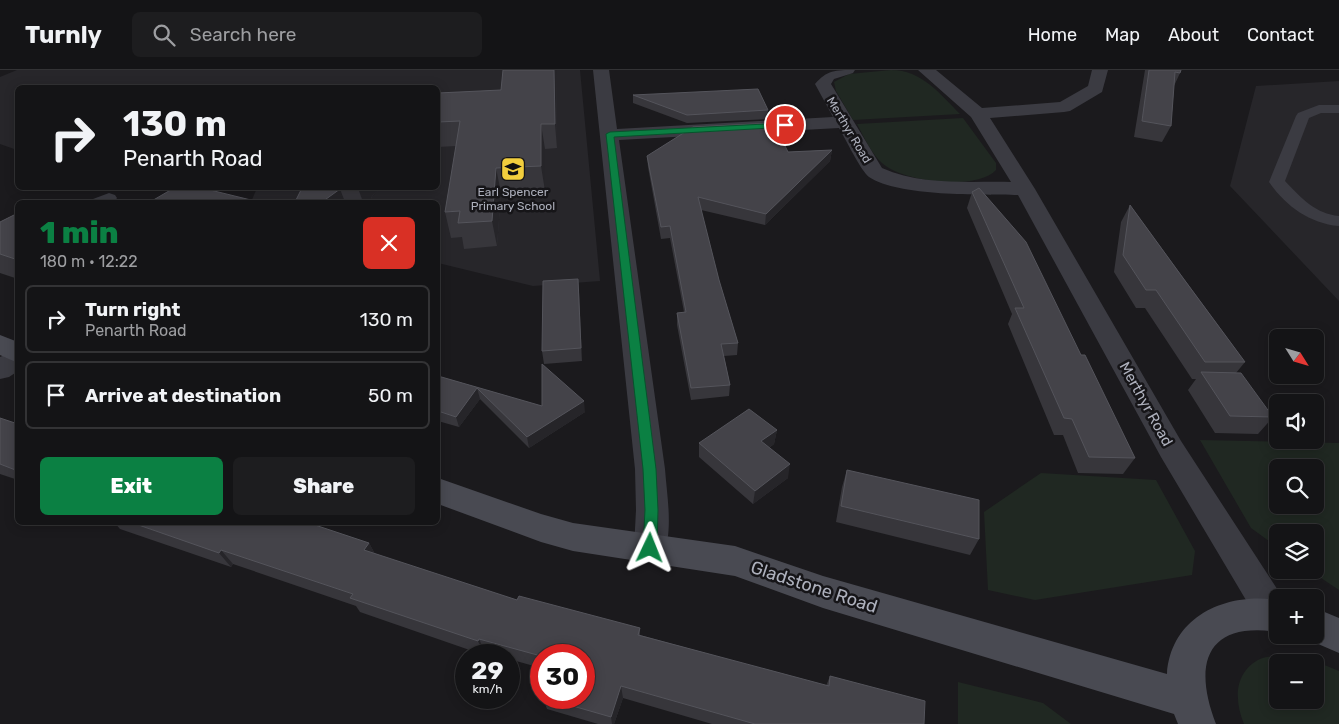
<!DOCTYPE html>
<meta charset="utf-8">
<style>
body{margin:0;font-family:Rubik,sans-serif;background:#1d1d1f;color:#f1f3f6;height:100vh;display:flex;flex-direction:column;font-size:19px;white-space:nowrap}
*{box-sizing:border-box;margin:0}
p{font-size:16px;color:#9d9ea1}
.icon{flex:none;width:28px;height:28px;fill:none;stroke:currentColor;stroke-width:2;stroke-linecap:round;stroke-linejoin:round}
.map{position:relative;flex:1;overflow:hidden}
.side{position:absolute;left:15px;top:130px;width:425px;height:325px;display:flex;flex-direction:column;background:#141416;border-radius:8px;box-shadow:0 2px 12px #0003,0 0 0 1px #333335}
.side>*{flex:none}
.banner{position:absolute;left:15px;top:15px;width:425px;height:105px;border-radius:8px;box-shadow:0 2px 12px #0003,0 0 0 1px #333335;background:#141416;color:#f1f3f6;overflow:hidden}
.needle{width:32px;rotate:127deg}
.buttons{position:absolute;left:1269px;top:259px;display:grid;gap:10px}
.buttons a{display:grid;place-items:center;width:55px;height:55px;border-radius:8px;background:#141416;box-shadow:0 2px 12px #0003,0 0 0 1px #333335;font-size:25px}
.speed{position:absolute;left:455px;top:574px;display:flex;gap:10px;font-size:25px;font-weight:700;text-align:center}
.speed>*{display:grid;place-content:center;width:65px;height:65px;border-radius:50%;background:#141416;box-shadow:0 2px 12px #0003,0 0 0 1px #333335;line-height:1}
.speed small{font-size:12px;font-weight:400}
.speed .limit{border:8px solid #d22;background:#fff;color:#111}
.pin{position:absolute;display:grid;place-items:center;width:42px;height:42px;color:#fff;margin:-21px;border:2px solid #fff;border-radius:50%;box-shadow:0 1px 5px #0007}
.me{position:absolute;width:55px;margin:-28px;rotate:2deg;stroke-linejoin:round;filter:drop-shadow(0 0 4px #0008)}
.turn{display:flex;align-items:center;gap:18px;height:105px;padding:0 25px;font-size:22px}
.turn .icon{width:65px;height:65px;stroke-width:2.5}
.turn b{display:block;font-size:35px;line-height:42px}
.round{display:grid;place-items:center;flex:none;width:52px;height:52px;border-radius:8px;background:#1d1d1f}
.overview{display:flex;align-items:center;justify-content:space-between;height:85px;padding:0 25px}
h1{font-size:30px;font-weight:800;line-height:38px;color:#0b8043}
.button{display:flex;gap:10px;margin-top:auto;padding:10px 25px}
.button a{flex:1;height:58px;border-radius:8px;background:#0b8043;color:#fff;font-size:20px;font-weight:800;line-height:58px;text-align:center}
.button a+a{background:#1d1d1f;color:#f1f3f6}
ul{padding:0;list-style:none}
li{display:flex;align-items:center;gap:15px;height:68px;margin:0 10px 8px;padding:0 15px;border:2px solid #333335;border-radius:8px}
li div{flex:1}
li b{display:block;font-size:19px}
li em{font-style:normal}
header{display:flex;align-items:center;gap:30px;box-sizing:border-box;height:70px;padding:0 25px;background:#141416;border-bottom:1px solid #333335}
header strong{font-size:24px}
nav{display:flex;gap:28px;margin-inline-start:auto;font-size:18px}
.search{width:350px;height:45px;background:#1d1d1f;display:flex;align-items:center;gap:12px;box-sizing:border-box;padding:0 18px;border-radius:8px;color:#9d9ea1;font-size:19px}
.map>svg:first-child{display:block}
.built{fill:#27262a}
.green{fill:#202822;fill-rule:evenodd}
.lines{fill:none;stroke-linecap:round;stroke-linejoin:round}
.lane{fill:#3b3b42;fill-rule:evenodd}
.street{fill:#3b3b42;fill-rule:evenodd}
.secondary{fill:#494a52;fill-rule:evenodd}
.wall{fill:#37363b}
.shaded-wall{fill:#262529}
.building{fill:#444349;stroke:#54545b}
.route{fill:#0b8043;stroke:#07532c}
.labels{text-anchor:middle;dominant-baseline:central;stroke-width:5;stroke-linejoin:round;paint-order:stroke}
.far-street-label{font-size:12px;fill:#adb0bc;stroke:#161518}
.far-poi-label{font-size:12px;fill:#adb0bc;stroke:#161518}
.street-label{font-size:15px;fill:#adb0bc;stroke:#161518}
.near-street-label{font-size:18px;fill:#adb0bc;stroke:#161518}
</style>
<header>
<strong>Turnly</strong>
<div class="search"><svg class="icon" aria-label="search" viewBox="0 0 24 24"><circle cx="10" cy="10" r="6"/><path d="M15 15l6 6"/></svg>Search here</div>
<nav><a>Home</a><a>Map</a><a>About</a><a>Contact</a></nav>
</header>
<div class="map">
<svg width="1339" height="654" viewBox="0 0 1339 654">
<rect width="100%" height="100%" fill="#1b1a1d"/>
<path class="built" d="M17,0h563l20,211 -67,5 -95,-23v-61h-187l6,-14h181v-100h-420l-1,62 -17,-6v-67z
M1339,11v220l-109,-115 26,-100z"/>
<path class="green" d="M891,0c31,0 49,24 69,44l-107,6 -17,-29 -2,-9 15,-8z
M963,48l33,45v7c-19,21 -94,12 -114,-7 -11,-10 -18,-26 -25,-39z
M1200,370l139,3v147l-30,-20h6v-38h-37l-1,15 -26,-19zM1278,398h37v37h-37z
M1041,403l115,7 39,71 -3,24 -157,25 -47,-10 -4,-78z
M1283,585l27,4 29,12v53h-95c-10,-24 -10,-52 16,-65 6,-3 16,-3 23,-4zM1278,592h37v38h-37z
M958,612l85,21 28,21h-113z"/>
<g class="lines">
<path class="lane" d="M1319,35h20v8h-18l-12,5 -24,63c16,17 31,33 54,35v10c-30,-3 -53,-20 -70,-44l27,-66 2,-3z
M109,123l6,2 2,3 -2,3 -24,1 2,-3z"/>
<path class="street" d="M593,0h16l8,59 216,-12 -18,-33c12,-14 20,-14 40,-14l-2,3 -19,6 -3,5 51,84c40,18 87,13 129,14l-40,-65 -53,-47h18l46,38 78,-6 28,-16 4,-16h16l-6,22 -32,19 -6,1 -74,6 45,71 146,252 102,157h-5v32l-4,1 -12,-4 -101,-170 -143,-262c-37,-1 -119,2 -149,-18 -8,-6 -24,-39 -30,-49l-220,12 46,329c2,28 9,64 -3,89l-12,4 -12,-4 -4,-10 2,-38 -1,-41z
M18,279v22l-9,6 -9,2v-22z"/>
<path class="secondary" d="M0,265l18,7v21l-18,-8z
M438,408l103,36 32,9 162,23 88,30 344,98c4,-58 59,-82 111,-74v32c-73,-11 -85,33 -62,92h-38l-4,-10 -351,-106 -88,-32 -162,-25 -32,-9 -103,-38z
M1315,538l24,10v35l-37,-16v-2h13z"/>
</g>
<path class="wall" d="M503,0h53l1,78 -12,1v42l-44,2 -4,53 -33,3 -2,-12 -11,1 -6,-26 11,-66 -18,1v-54l63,-3z
M1145,0h36l-1,3 -6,13 -3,40 -9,16 -28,-5z
M633,25l135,15 -1,9 -80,4 -54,-20z
M832,80l-2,11 -65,64 -64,-15 18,70 19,63 -1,12 -13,1 6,29 -1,11 -38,4 -14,-75v-12l7,-1 -14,-74 -9,1 -13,-72 -1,-11 141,-4z
M302,118h79l-9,8 -2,6h-75z
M972,122l109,163 54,103 -12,16 -45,-1 -15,-38h-9l-46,-111 4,-10 -45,-106z
M1130,135l115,157 -9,11 37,44 -15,17 -43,-1 -27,-43 8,-11h-4l-47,-71h-9l-22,-36 7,-50z
M18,143v66l-18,-6v-51z
M579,222l3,69 -38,3 -2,-13z
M438,306l104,30 43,6 -56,36 -49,-49 -21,28 -21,-6z
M0,348l18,6v56l-18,-6z
M777,360l-3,14 -5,4 19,30 -35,26 -54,-47v-14z
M847,400l132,69 -9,16 -134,-33 6,-35z
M114,452h192l63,21 6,11 142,46 123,28v7l186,51 4,-10 94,48h-212l-89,-26 -9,26h-16l-51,-15 -4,-11h41v-43h-43v13l-32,-9v-4h-13l-11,-3 -1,3 -124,-43 -4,-6 -123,-42 -2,3 -111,-38z"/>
<path class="shaded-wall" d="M554,0h2l1,78 -2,-24z
M541,54l4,25v42l-4,-25z
M832,80l-2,11 -65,64 1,-11z
M496,98l5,25 -4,53 -5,-25z
M358,118h23l-9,8 -2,6h-7z
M340,119l5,13h-23z
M578,209l1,13 3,69 -1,-13z
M477,318l3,11 -21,28 -3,-10z
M584,331l1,11 -56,36 -2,-11z
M777,360l-3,14 -15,11 2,-14z
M790,394l-2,14 -35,26 2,-13z
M369,473l8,15 -13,-8z
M221,480l12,14 -2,3 -12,-14z
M479,569l6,13 -1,3 -6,-14z
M621,616l2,12 -9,26h-2l-1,-7z"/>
<path class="building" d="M503,0h51l1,54h-14v42l-45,2 -4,53 -34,2 2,-12 -15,1 15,-91 -22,1v-29l63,-3z
M1149,0h32l-1,3 -5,-1 -4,54 -29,-5z
M758,19l10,21 -81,5 -54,-20z
M774,53l14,29 44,-2 -66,64 -68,-17 21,83 19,63 -17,1 9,41 -39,3 -14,-75 9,-1 -16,-86 -9,1 -14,-71 46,-29z
M174,118h28l57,14h-109z
M302,118h56l-18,1 -18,13h-27z
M979,118l47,54 55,113h4l50,103 -46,-1 -17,-38 -8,-1 -49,-110h9l-52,-116z
M51,130l8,2h-13z
M1130,135l53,73 62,84h-40l-49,-72h-10l-23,-35z
M18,143v47l-18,-6v-32z
M578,209l3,69 -39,3 1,-70z
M542,294l42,37 -57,36 -50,-49 -21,29 -18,-6v-35l104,30z
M1201,302l40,1 32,44 -43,-1z
M749,339l28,21 -16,11 29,23 -35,27 -56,-48z
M0,348l18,6v47l-18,-7z
M847,400l132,30v39l-138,-33z
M130,452h176l63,21 -5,7 153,50 2,-4 121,32 -2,7 191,51 1,-10 95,25 -1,23h-169l-134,-38 -10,31 -66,-19h39v-43h-43v1l-62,-17 -1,2 -128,-43 3,-4 -132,-44 -2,3z"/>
<path class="route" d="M785,53l4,2 -1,2 -174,10 42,332 2,41 -1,38 -2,4 -5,2 -5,-2 -2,-4 2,-38 -2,-41 -37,-335 4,-2z"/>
<defs>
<symbol id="school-square" viewBox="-11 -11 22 22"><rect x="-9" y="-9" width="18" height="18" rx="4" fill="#f2ce3d" stroke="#161518"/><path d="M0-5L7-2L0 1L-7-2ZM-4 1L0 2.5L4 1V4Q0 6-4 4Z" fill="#111"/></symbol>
</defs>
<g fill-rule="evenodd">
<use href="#school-square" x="499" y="85" width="28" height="28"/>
</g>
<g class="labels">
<g class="far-street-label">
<text transform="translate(849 60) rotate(59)">Merthyr Road</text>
</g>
<g class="far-poi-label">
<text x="513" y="122">Earl Spencer<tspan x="513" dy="14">Primary School</tspan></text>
</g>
<g class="street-label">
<text transform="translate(1146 334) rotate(61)">Merthyr Road</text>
</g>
<g class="near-street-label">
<text transform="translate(814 517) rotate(18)">Gladstone Road</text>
</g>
</g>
</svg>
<div class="buttons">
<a><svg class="needle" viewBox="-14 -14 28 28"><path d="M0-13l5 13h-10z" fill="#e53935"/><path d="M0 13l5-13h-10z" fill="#9d9ea1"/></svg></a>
<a><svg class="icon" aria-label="sound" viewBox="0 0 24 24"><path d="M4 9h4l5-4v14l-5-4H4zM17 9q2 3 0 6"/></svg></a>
<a><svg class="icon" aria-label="search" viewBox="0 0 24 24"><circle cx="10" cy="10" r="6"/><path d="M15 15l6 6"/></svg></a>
<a><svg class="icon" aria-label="layers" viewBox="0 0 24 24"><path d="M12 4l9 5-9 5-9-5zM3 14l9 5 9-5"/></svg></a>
<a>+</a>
<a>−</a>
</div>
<div class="speed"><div>29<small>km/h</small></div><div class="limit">30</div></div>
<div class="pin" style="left:785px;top:55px;background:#d93025"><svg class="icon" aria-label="arrive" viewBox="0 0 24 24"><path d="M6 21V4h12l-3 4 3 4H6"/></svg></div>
<svg class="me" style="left:650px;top:478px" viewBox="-20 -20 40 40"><path d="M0-17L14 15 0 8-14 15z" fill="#0b8043" stroke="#fff" stroke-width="4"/></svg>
<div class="banner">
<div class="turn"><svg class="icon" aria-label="right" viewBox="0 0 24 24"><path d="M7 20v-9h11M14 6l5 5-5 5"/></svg><div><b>130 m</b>Penarth Road</div></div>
</div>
<section class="side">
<div class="overview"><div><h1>1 min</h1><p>180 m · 12:22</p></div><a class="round" style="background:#d93025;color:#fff"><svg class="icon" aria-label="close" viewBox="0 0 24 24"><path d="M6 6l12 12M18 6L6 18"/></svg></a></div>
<ul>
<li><svg class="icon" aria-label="right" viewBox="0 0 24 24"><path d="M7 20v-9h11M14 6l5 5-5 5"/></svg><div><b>Turn right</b><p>Penarth Road</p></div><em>130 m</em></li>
<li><svg class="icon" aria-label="arrive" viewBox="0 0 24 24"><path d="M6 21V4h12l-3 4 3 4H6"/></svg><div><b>Arrive at destination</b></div><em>50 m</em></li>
</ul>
<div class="button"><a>Exit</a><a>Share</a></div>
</section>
</div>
